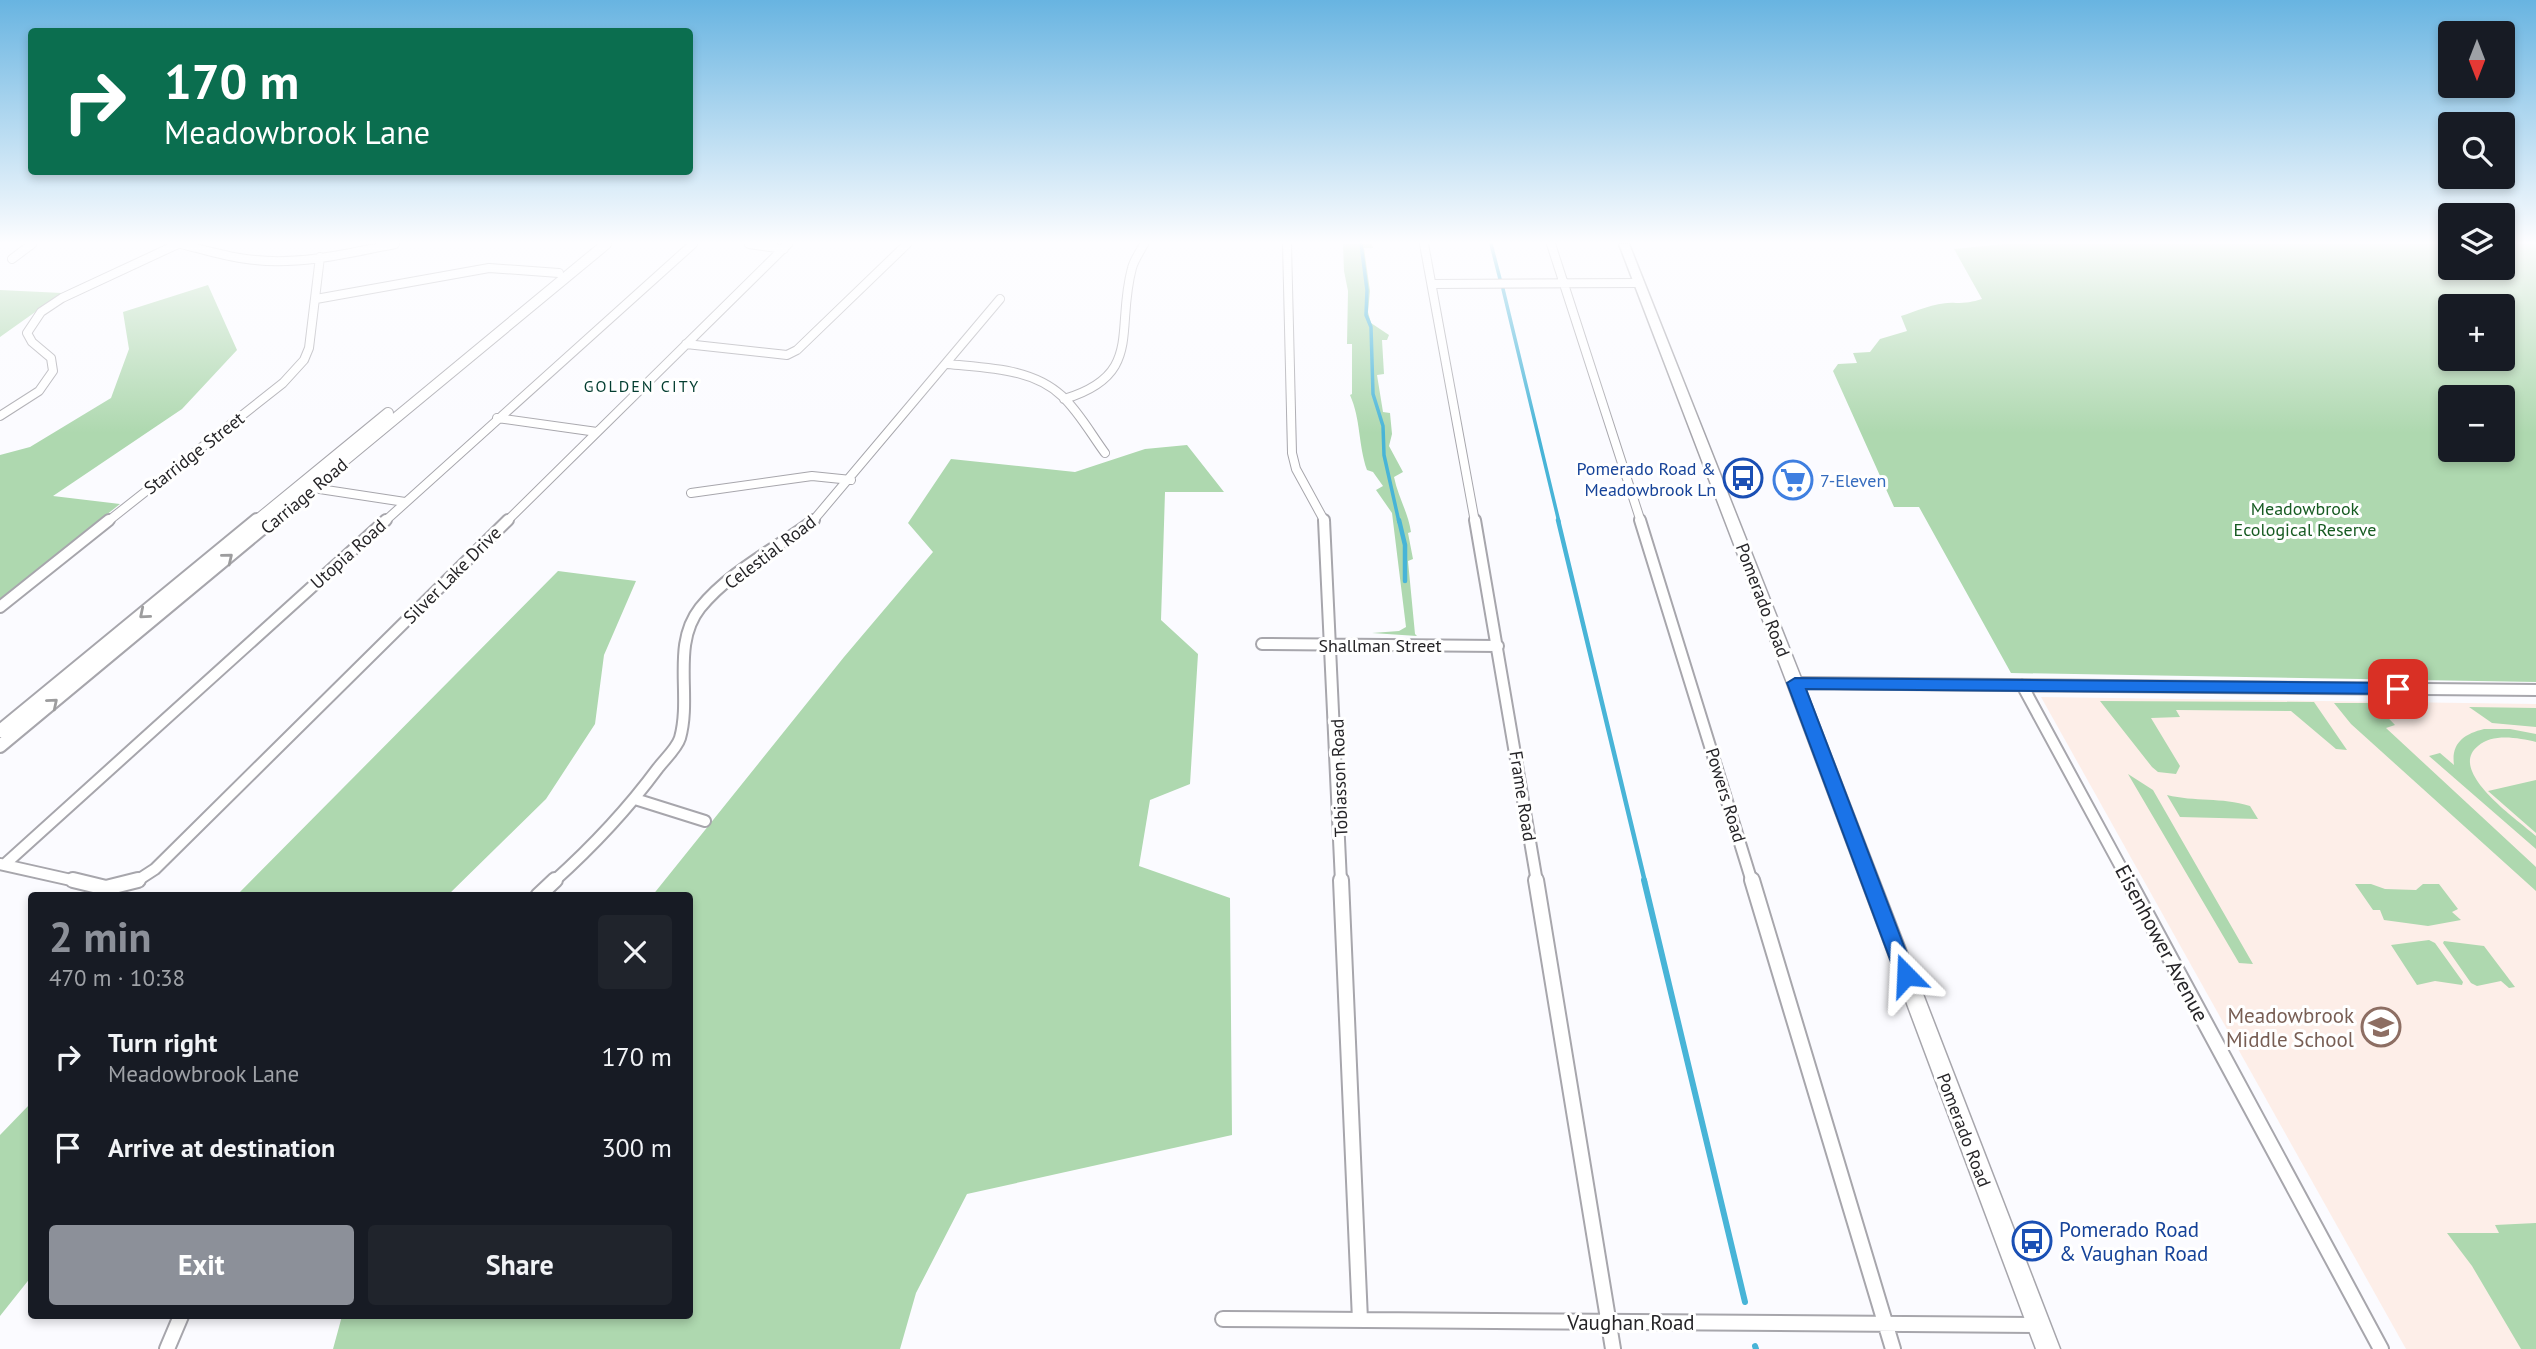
<!DOCTYPE html>
<meta charset="utf-8">
<style>
body{margin:0;font-family:"PT Sans",sans-serif;background:#20242c;color:#f1f3f6;height:100vh;display:flex;flex-direction:column;font-size:26px;white-space:nowrap}
*{box-sizing:border-box;margin:0}
p{font-size:23px;color:#9ea1a6}
.icon{flex:none;width:38px;height:38px;fill:none;stroke:currentColor;stroke-width:2;stroke-linecap:round;stroke-linejoin:round}
.map{position:relative;flex:1;overflow:hidden}
.side{position:absolute;left:28px;top:892px;width:665px;height:427px;display:flex;flex-direction:column;background:#171b24;border-radius:7px;box-shadow:0 4px 10px #0003}
.side>*{flex:none}
.banner{position:absolute;left:28px;top:28px;width:665px;height:147px;border-radius:7px;box-shadow:0 4px 10px #0003;background:#0b6e4f;color:#fff;overflow:hidden}
.needle{width:46px;rotate:180deg}
.tools{position:absolute;left:2438px;top:21px;display:grid;gap:14px}
.tools a{display:grid;place-items:center;width:77px;height:77px;border-radius:7px;background:#171b24;box-shadow:0 4px 10px #0003;font-size:35px}
.pin{position:absolute;display:grid;place-items:center;width:60px;height:60px;color:#fff;margin:-30px;border-radius:14px;box-shadow:0 4px 10px #0006}
.me{position:absolute;width:77px;margin:-38px;rotate:339deg;stroke-linejoin:round;filter:drop-shadow(0 0 5px #0008)}
.turn{display:flex;align-items:center;gap:24px;height:147px;padding:0 21px;font-size:32px}
.turn .icon{width:91px;height:91px;stroke-width:2.5}
.turn b{display:block;font-size:49px;line-height:60px}
.round{display:grid;place-items:center;flex:none;width:74px;height:74px;border-radius:7px;background:#20242c}
.head{display:flex;align-items:center;justify-content:space-between;height:119px;padding:0 21px}
h1{font-size:42px;font-weight:700;line-height:52px;color:#8c9099}
.primary-button{display:flex;gap:14px;margin-top:auto;padding:14px 21px}
.primary-button a{flex:1;height:80px;border-radius:7px;background:#8c9099;color:#fff;font-size:28px;font-weight:700;line-height:80px;text-align:center}
.primary-button a+a{background:#20242c;color:#f1f3f6}
ul{padding:0;list-style:none}
li{display:flex;align-items:center;gap:21px;height:91px;padding:0 21px}
li div{flex:1}
li b{display:block;font-size:26px}
li em{font-style:normal}
.map>svg:first-child{display:block}
.education{fill:#fdeee8}
.green{fill:#aed8af;fill-rule:evenodd}
.lines{fill:none;stroke-linecap:round;stroke-linejoin:round}
.stream-far2{stroke:#48b4d7;stroke-width:3.5}
.stream-far1{stroke:#48b4d7;stroke-width:4.5}
.stream{stroke:#48b4d7;stroke-width:6}
.minor-far2-casing{stroke:#a7a6ac;stroke-width:10}
.minor-far1-casing{stroke:#a7a6ac;stroke-width:14}
.minor-casing{stroke:#a7a6ac;stroke-width:18}
.tertiary-far1-casing{stroke:#a7a6ac;stroke-width:12}
.tertiary-casing{stroke:#a7a6ac;stroke-width:16}
.primary-casing{stroke:#a7a6ac;stroke-width:3}
.minor-far2{stroke:#fff;stroke-width:8}
.minor-far1{stroke:#fff;stroke-width:10}
.minor{stroke:#fff;stroke-width:14}
.tertiary-far1{stroke:#fff;stroke-width:10}
.tertiary{stroke:#fff;stroke-width:12}
.primary{fill:#fff;fill-rule:evenodd}
.oneway{stroke:#9d9d9e}
.route{fill:#1a73e8;stroke:#114b97;stroke-width:2}
.labels{text-anchor:middle;dominant-baseline:central;stroke-width:6;stroke-linejoin:round;paint-order:stroke}
.far-neighbourhood-label{font-size:16px;letter-spacing:2px;fill:#033d30;stroke:#fff}
.street-label{font-size:18px;fill:#262528;stroke:#fff}
.transit-label{font-size:18px;fill:#164399;stroke:#fff;text-anchor:end}
.shop-label{font-size:18px;fill:#366cbe;stroke:#fff;text-anchor:start}
.park-label{font-size:18px;fill:#175b22;stroke:#fff}
.near-street-label{font-size:21px;fill:#262528;stroke:#fff}
.near-education-label{font-size:21px;fill:#785e54;stroke:#fff;text-anchor:end}
.near-transit-label{font-size:21px;fill:#164399;stroke:#fff;text-anchor:start}
</style>
<div class="map">
<svg width="2536" height="1349" viewBox="0 0 2536 1349">
<rect width="100%" height="100%" fill="#fbfbff"/>
<path class="education" d="M2041,697l495,7v645h-130z"/>
<path class="green" d="M1343,244h29l1,4h-9l6,43 -2,21 3,11 18,12 -2,5h-5l2,34 -7,1 6,37 7,1 2,21 -3,12 14,26 -9,5c4,20 14,35 17,55l-3,1 5,26 -5,2 7,73 2,2 -45,-3 27,-2 7,-4 -14,-114 -16,-23 7,-4 -10,-14 -6,-2c-9,-26 -6,-50 -17,-75l2,-1v-50h-5l1,-53 -4,-20z
M2006,244h444v24h52l1,-24h33v438l-525,-9 -92,-166h-25l-61,-136 5,-7 19,-1 -4,-10 17,-1 10,-13 27,-8 -6,-15c16,-5 37,-15 55,-13 10,0 16,-1 26,-4l-28,-50zM2450,306h52v53h-52zM2450,397h52v53h-52z
M208,285l29,65 -55,59 -129,87 67,8 -120,95v-144l30,-8 81,-49 18,-49 -6,-37z
M0,290l62,3 -62,44z
M1187,445l37,47h-59l-4,128 37,34 -8,130 -40,16 -11,66 91,32 2,237 -265,59 -51,99 -16,56h-567l9,-33h348v-420h-38l192,-239 89,-105 -25,-29 43,-64 124,13 70,-23z
M558,571l78,10 -32,74 -9,69 -49,75 -99,97h-211z
M2100,701l214,1 33,48 -11,-1 -45,-38 -115,-1 4,7 -29,1 29,48 -4,8 -18,-2 -6,-5z
M2334,703h40l21,22 -9,3 150,139v24l-185,-167z
M2469,707l67,1v19l-44,-4z
M2484,729h26l26,5v8c-18,-4 -43,-9 -58,4 -32,25 40,74 58,90v13l-107,-93 11,-3 14,12c-3,-22 10,-31 30,-36z
M2128,774l25,16 100,174 -14,-1z
M2536,780v53l-48,-42z
M2167,795c28,7 54,2 83,11l8,13 -78,-2z
M2355,884h16l14,5 31,1 7,-6h16l19,25 -6,3 9,8 -33,6 -44,-6 -4,-10h-7z
M2429,940l6,3 28,39 -1,3 -27,-4 -18,4 -26,-40z
M2444,941l40,5 31,41 -6,1 -8,-7 -24,5 -6,-3 -28,-40z
M31,1103v174l-31,39v-181z
M2536,1223v126h-15l-49,-83 -25,-33h52l-4,-8z"/>
<g class="lines">
<path class="stream-far2" d="M1361,244l6,46 -1,25 5,12 2,67 10,32 1,29 15,67
M1491,244l9,35
M1503,289l56,233"/>
<path class="stream-far1" d="M1399,520l6,25v36
M1558,520l87,362"/>
<path class="stream" d="M1644,880l101,422
M1755,1346l1,3"/>
<defs>
<path id="minor-far2" d="M181,244c24,6 49,14 74,16 47,5 95,-7 140,-16
M749,244l35,5
M1287,244l5,209 4,16 29,53
M1424,244l51,278
M1551,244l90,278
M12,259l20,-15
M1432,284l207,-1
M316,299l173,-31 70,5
M686,344l101,11 10,-5 110,-106
M948,364c39,4 84,4 114,32 17,16 29,38 43,57
M1064,399c80,-24 51,-69 68,-131 2,-8 8,-16 12,-24
M0,416l39,-25 14,-20 -2,-13 -19,-16 -5,-9 14,-21 21,-14 116,-54
M497,418l100,14
M313,488l92,14
M691,493l121,-17 39,4
M107,522l176,-139 21,-23 5,-12 11,-91
M384,522l309,-278
M506,522l282,-278
M812,522l188,-223"/>
<path id="minor-far1" d="M1324,520l17,362
M1475,520l62,362
M1640,520l112,362
M0,607l109,-87
M1262,644l236,2
M1795,683l741,7
M2022,685l107,197
M635,799l70,22
M0,864l80,18
M4,865l382,-345
M135,882l20,-13 353,-349
M553,882c39,-35 74,-72 105,-114 7,-9 19,-20 22,-30 12,-43 -9,-93 20,-130 30,-37 77,-60 114,-88"/>
<path id="minor" d="M73,880l33,8 32,-8
M1341,880l19,440
M1536,880l77,469
M1752,880l141,469
M2128,880l253,469
M538,896l17,-16
M1223,1319l816,6
M167,1349l14,-33"/>
<path id="tertiary-far1" d="M255,522l133,-109
M270,522l336,-278"/>
<path id="tertiary" d="M0,731l257,-211
M0,746l272,-226"/>
<path id="primary" d="M1619,244h10l174,439 257,666h-24l-249,-666z"/>
</defs>
<use href="#minor-far2" class="minor-far2-casing"/>
<use href="#minor-far1" class="minor-far1-casing"/>
<use href="#minor" class="minor-casing"/>
<use href="#tertiary-far1" class="tertiary-far1-casing"/>
<use href="#tertiary" class="tertiary-casing"/>
<use href="#primary" class="primary-casing"/>
<use href="#minor-far2" class="minor-far2"/>
<use href="#minor-far1" class="minor-far1"/>
<use href="#minor" class="minor"/>
<use href="#tertiary-far1" class="tertiary-far1"/>
<use href="#tertiary" class="tertiary"/>
<use href="#primary" class="primary"/>
</g>
<defs><path id="oneway-chevron" d="M-2-3.5L2.5 0L-2 3.5" fill="none" stroke-width="1.6" stroke-linecap="round" stroke-linejoin="round" transform="scale(1.75)"/></defs>
<g class="oneway">
<use href="#oneway-chevron" transform="translate(228 558) rotate(-39)"/>
<use href="#oneway-chevron" transform="translate(144 614) rotate(140)"/>
<use href="#oneway-chevron" transform="translate(53 703) rotate(-40)"/>
</g>
<linearGradient id="sky" x2="0" y2="1"><stop stop-color="#68b4e1"/><stop offset="0.56" stop-color="#fdfdff"/><stop offset="1" stop-color="#fdfdff" stop-opacity="0"/></linearGradient>
<rect width="2536" height="433" fill="url(#sky)"/>
<path class="route" d="M1795,678l603,5 8,6 -8,5 -592,-5 109,286 -2,6 -7,2 -7,-2 -3,-6 -109,-292z"/>
<defs>
<symbol id="bus-ring" viewBox="-11 -11 22 22"><circle r="9.5" fill="#fff" stroke="#1a4fb4" stroke-width="1.5"/><path d="M-5-6H5V4H4V6H2V4H-2V6H-4V4H-5ZM-3.5-4V0h7V-4ZM-3.5 1.2v1.5H-2V1.2ZM2 1.2v1.5H3.5V1.2Z" fill="#1a4fb4"/></symbol>
<symbol id="supermarket-ring" viewBox="-11 -11 22 22"><circle r="9.5" fill="#fff" stroke="#3f7fe0" stroke-width="1.5"/><path d="M-6-5.5h2.5l.6 2H6L4.5 2H-2.5L-4.4-4H-6ZM-1.5 3.2a1.3 1.3 0 1 0 .1 0ZM3 3.2a1.3 1.3 0 1 0 .1 0Z" fill="#3f7fe0"/></symbol>
<symbol id="school-ring" viewBox="-11 -11 22 22"><circle r="9.5" fill="#fff" stroke="#8d6e63" stroke-width="1.5"/><path d="M0-5L7-2L0 1L-7-2ZM-4 1L0 2.5L4 1V4Q0 6-4 4Z" fill="#8d6e63"/></symbol>
</defs>
<g fill-rule="evenodd">
<use href="#bus-ring" x="1721" y="456" width="44" height="44"/>
<use href="#supermarket-ring" x="1771" y="458" width="44" height="44"/>
<use href="#school-ring" x="2359" y="1005" width="44" height="44"/>
<use href="#bus-ring" x="2010" y="1219" width="44" height="44"/>
</g>
<g class="labels">
<g class="far-neighbourhood-label">
<text x="642" y="386">GOLDEN CITY</text>
</g>
<g class="street-label">
<text transform="translate(194 453) rotate(-38)">Starridge Street</text>
<text transform="translate(304 496) rotate(-40)">Carriage Road</text>
<text transform="translate(770 552) rotate(-37)">Celestial Road</text>
<text transform="translate(348 554) rotate(-42)">Utopia Road</text>
<text transform="translate(452 575) rotate(-45)">Silver Lake Drive</text>
<text transform="translate(1763 600) rotate(69)">Pomerado Road</text>
<text x="1380" y="645">Shallman Street</text>
<text transform="translate(1339 778) rotate(-92)">Tobiasson Road</text>
<text transform="translate(1726 795) rotate(73)">Powers Road</text>
<text transform="translate(1523 796) rotate(81)">Frame Road</text>
<text transform="translate(1964 1130) rotate(69)">Pomerado Road</text>
</g>
<g class="transit-label">
<text x="1716" y="468">Pomerado Road &amp;<tspan x="1716" dy="21">Meadowbrook Ln</tspan></text>
</g>
<g class="shop-label">
<text x="1820" y="480">7-Eleven</text>
</g>
<g class="park-label">
<text x="2305" y="508">Meadowbrook<tspan x="2305" dy="21">Ecological Reserve</tspan></text>
</g>
<g class="near-street-label">
<text transform="translate(2162 943) rotate(62)">Eisenhower Avenue</text>
<text x="1631" y="1322">Vaughan Road</text>
</g>
<g class="near-education-label">
<text x="2354" y="1015">Meadowbrook<tspan x="2354" dy="24">Middle School</tspan></text>
</g>
<g class="near-transit-label">
<text x="2059" y="1229">Pomerado Road<tspan x="2059" dy="24">&amp; Vaughan Road</tspan></text>
</g>
</g>
</svg>
<div class="tools">
<a><svg class="needle" viewBox="-14 -14 28 28"><path d="M0-13l5 13h-10z" fill="#e53935"/><path d="M0 13l5-13h-10z" fill="#9ea1a6"/></svg></a>
<a><svg class="icon" aria-label="search" viewBox="0 0 24 24"><circle cx="10" cy="10" r="6"/><path d="M15 15l6 6"/></svg></a>
<a><svg class="icon" aria-label="layers" viewBox="0 0 24 24"><path d="M12 4l9 5-9 5-9-5zM3 14l9 5 9-5"/></svg></a>
<a>+</a>
<a>−</a>
</div>
<div class="pin" style="left:2398px;top:689px;background:#d93025"><svg class="icon" aria-label="arrive" viewBox="0 0 24 24"><path d="M6 21V4h12l-3 4 3 4H6"/></svg></div>
<svg class="me" style="left:1906px;top:975px" viewBox="-20 -20 40 40"><path d="M0-17L14 15 0 8-14 15z" fill="#1a73e8" stroke="#fff" stroke-width="4"/></svg>
<div class="banner">
<div class="turn"><svg class="icon" aria-label="right" viewBox="0 0 24 24"><path d="M7 20v-9h11M14 6l5 5-5 5"/></svg><div><b>170 m</b>Meadowbrook Lane</div></div>
</div>
<section class="side">
<div class="head"><div><h1>2 min</h1><p>470 m · 10:38</p></div><a class="round"><svg class="icon" aria-label="close" viewBox="0 0 24 24"><path d="M6 6l12 12M18 6L6 18"/></svg></a></div>
<ul>
<li><svg class="icon" aria-label="right" viewBox="0 0 24 24"><path d="M7 20v-9h11M14 6l5 5-5 5"/></svg><div><b>Turn right</b><p>Meadowbrook Lane</p></div><em>170 m</em></li>
<li><svg class="icon" aria-label="arrive" viewBox="0 0 24 24"><path d="M6 21V4h12l-3 4 3 4H6"/></svg><div><b>Arrive at destination</b></div><em>300 m</em></li>
</ul>
<div class="primary-button"><a>Exit</a><a>Share</a></div>
</section>
</div>
